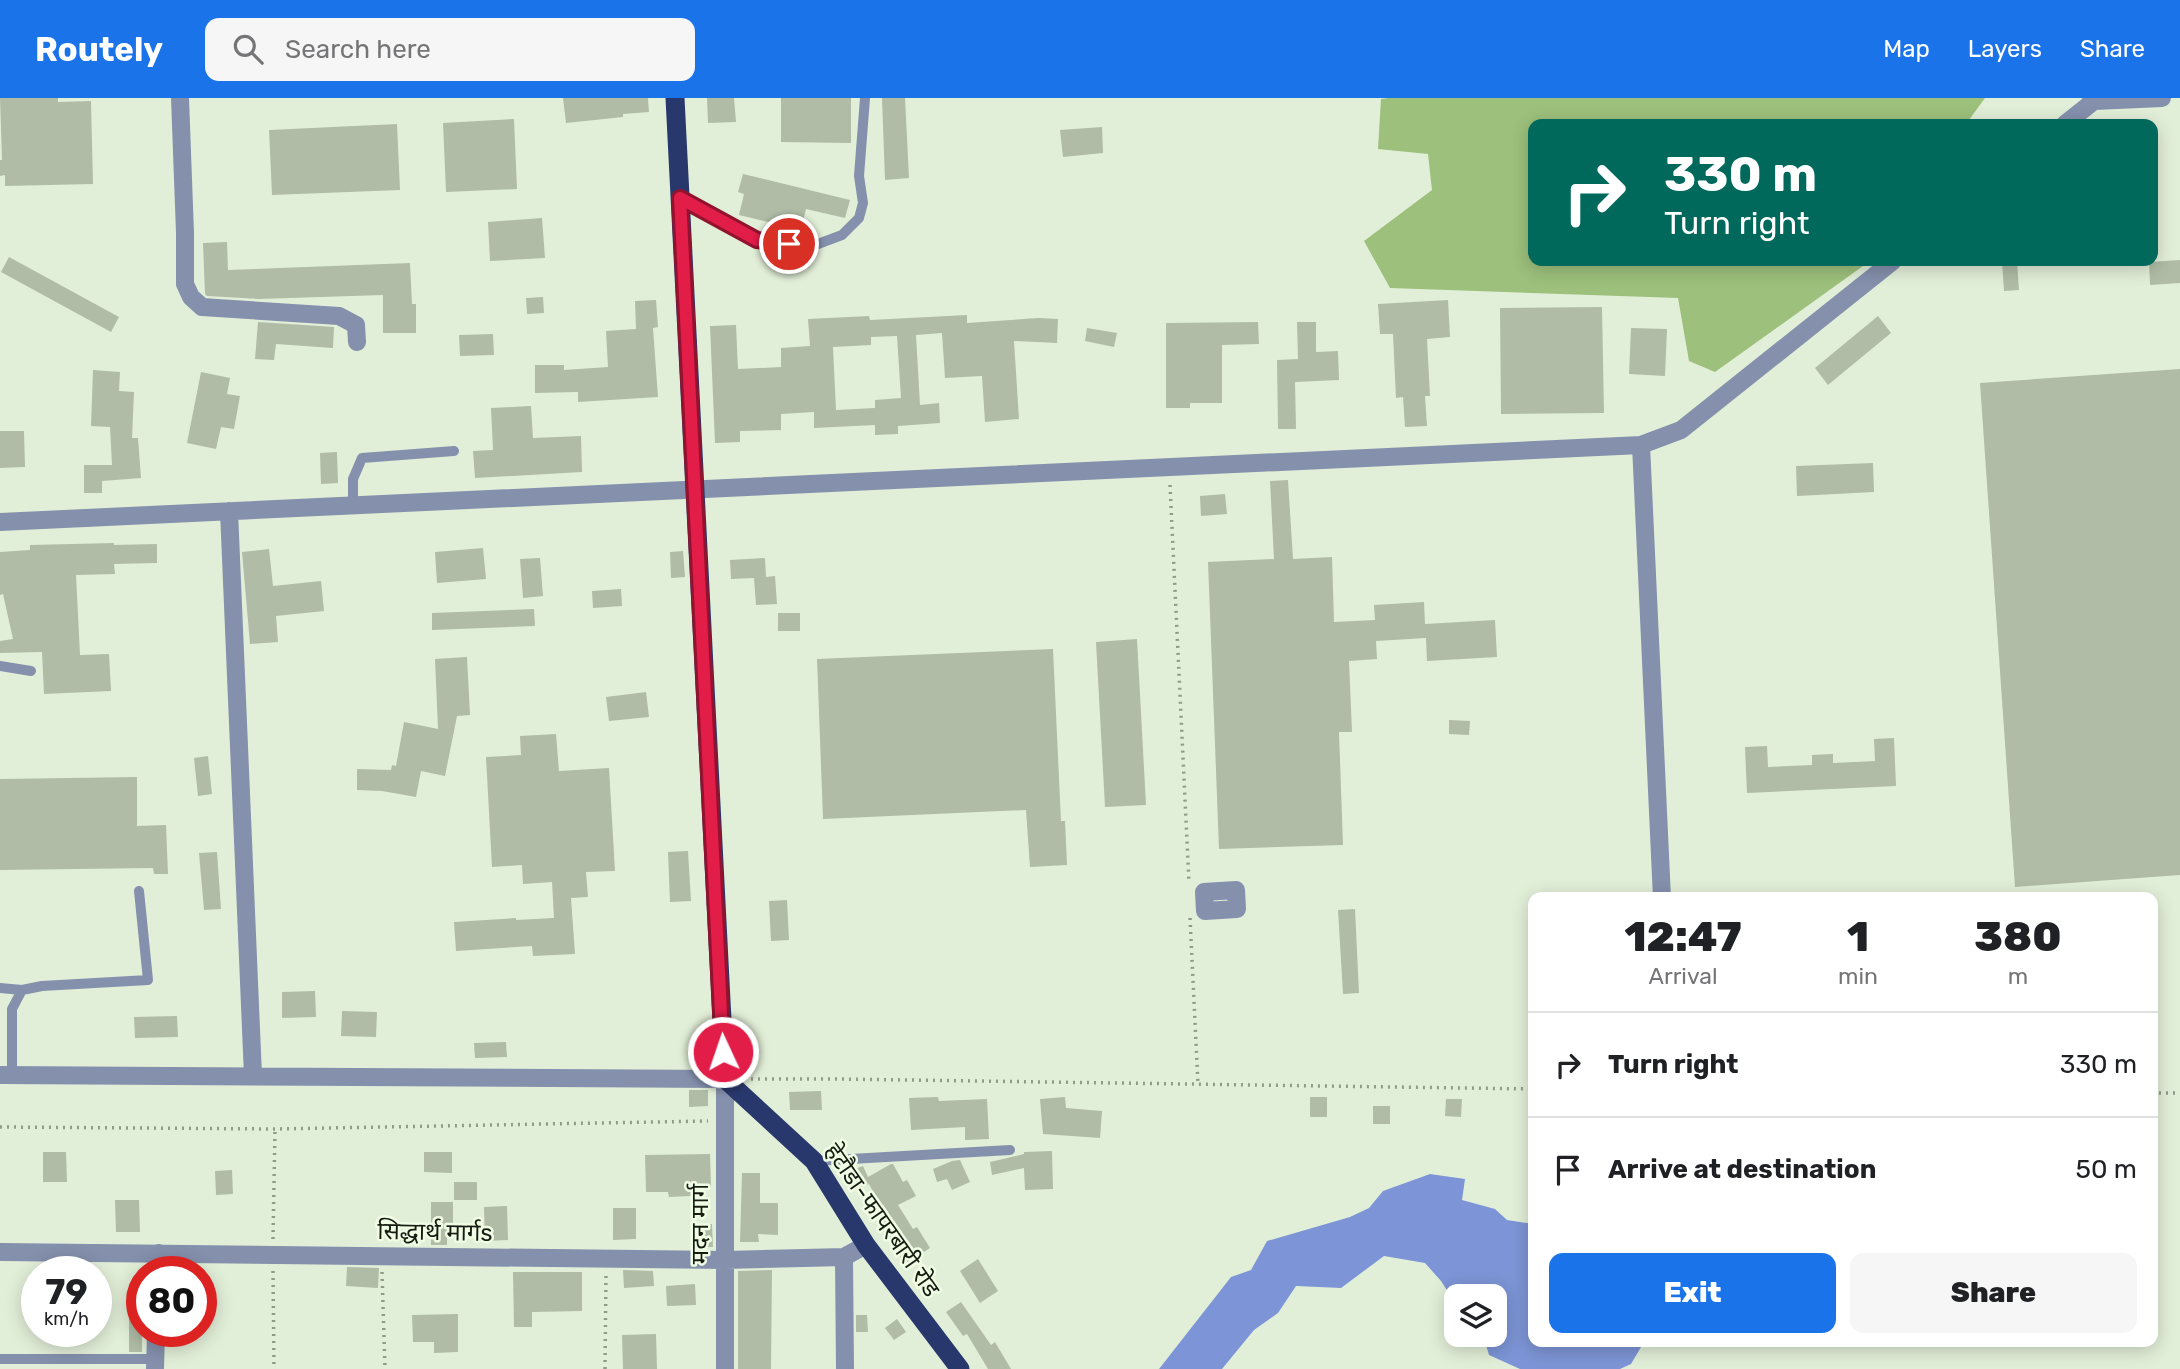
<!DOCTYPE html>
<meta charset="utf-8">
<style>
body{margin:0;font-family:Rubik,"Noto Sans Devanagari",sans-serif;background:#f6f6f6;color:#202124;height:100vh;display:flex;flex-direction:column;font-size:26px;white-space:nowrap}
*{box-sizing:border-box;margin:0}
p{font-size:23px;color:#757577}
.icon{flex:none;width:38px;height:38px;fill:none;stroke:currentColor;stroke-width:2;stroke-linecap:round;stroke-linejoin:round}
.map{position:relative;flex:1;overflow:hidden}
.side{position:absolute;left:1528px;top:794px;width:630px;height:455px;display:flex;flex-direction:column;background:#fff;border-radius:14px;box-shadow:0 4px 18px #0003}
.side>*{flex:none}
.hud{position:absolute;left:1528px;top:21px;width:630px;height:147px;border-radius:14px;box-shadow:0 4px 18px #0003;background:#00695c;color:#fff;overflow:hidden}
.tools{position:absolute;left:1444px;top:1186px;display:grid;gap:14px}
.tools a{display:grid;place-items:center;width:63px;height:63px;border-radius:14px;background:#fff;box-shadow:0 4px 18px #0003;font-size:35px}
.speed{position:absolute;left:21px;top:1158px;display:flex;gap:14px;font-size:35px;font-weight:700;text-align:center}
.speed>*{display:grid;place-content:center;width:91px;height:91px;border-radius:50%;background:#fff;box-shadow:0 4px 18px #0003;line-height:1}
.speed small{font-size:18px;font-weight:400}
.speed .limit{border:10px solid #d22;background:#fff;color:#111}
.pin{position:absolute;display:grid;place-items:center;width:60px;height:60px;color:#fff;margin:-30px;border:4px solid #fff;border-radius:50%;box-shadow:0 2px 7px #0007}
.me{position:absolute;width:77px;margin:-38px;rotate:357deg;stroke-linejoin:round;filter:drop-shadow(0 0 5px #0008)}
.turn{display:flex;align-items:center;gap:24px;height:147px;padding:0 21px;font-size:32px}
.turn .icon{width:91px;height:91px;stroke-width:2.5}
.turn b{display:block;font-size:49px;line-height:60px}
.eta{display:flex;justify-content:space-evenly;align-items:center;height:119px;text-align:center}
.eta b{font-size:42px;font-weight:800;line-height:49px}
.action{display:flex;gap:14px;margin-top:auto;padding:14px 21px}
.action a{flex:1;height:80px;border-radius:14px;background:#1a73e8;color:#fff;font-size:28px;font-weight:800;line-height:80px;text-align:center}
.action a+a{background:#f6f6f6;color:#202124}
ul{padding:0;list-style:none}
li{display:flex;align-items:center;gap:21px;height:105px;padding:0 21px;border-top:2px solid #e0e0e0}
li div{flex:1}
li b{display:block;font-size:26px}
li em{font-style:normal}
header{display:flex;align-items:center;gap:42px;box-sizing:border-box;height:98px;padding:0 35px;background:#1a73e8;color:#fff}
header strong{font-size:33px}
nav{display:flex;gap:38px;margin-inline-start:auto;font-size:24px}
.search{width:490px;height:63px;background:#f6f6f6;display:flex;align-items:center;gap:18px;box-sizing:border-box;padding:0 24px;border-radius:14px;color:#757577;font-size:26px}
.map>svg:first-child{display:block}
.forest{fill:#9dc07c}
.water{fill:#7d95d6}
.building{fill:#b0bca6;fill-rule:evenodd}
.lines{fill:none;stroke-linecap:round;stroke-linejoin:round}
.path{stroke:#909a89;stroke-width:3.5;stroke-dasharray:2 5;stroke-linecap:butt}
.service{stroke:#8590ad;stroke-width:10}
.minor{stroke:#8590ad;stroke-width:18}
.trunk{stroke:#28386c;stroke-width:19}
.route-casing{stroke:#92132f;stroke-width:18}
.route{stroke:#e11d48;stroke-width:12}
.labels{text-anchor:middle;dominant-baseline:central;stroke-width:5;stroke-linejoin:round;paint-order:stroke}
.street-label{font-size:24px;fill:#171c13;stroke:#effde5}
</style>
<header>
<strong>Routely</strong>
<div class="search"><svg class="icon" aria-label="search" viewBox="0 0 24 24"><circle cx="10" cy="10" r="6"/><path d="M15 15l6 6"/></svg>Search here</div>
<nav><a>Map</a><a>Layers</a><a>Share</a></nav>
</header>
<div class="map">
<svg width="2180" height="1271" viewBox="0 0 2180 1271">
<rect width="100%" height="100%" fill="#e2efd8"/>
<path class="forest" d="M1388,0h597l-19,26h-433v137h337l-155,111 -26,-11 -11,-63 -288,-10 -26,-47 68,-51 -4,-36 -50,-5 3,-50z"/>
<path class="water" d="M1430,1076l35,5 -3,21 33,9 12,11 26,4v118h111l-13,22 -11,5h-100l-31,-14 -6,-20h11v-38h-38v7l-15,-23 -16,-18 -41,-7 -43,32 -45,-2 -18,27 -24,17 -32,39h-63l72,-92 20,-7 16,-29 83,-24 19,-9 14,-17z"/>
<path class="building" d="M0,0h58v4l33,-1 2,83 -88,2v-11l-5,1v-16h2z
M563,0h85l1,14 -26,2v3l-57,6z
M707,0h27l2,24 -28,1z
M781,0h70v45l-70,-1z
M882,0h23l4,80 -24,2z
M514,21l3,70 -71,3 -3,-69z
M397,26l3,66 -128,5 -3,-65z
M1102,29l1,26 -40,4 -3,-27z
M743,76l107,26 -5,18 -39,-9 -5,21 -62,-15 5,-21 -6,-2z
M542,120l3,40 -55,3 -2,-39z
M227,144l1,28 182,-7 2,41h4v29h-33v-38l-124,4 -52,-3 -2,-2 -2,-51z
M9,159l110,60 -8,15 -110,-60z
M2180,162v23l-30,2 -1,-23z
M2002,163h15l2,29 -15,1z
M543,199l1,16 -17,1 -1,-16z
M656,202l2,27 -5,1 5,69 -80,5v-10l-43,1v-28h29v5l44,-3 -2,-36 30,-2 -1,-28z
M1448,202l2,37 -23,2 3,57h-5l2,30 -22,1 -2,-30 -7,1 -3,-64h-13l-2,-30z
M1602,209l2,106 -103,1 -1,-106z
M967,217v8l71,-5 20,1 -1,24 -43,-2 5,78 -34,3 -3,-46 -37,2 -3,-45 -26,2 4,70 19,-2 1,20 -42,3v8l-23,1v-10l-61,3v-16l-33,2v16l-41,1v11l-25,1 -5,-117 26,-1 2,44 43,-2v-19l29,-2 -2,-27 61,-3 1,4zM897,238l4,62 -26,2v8l-39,2 -3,-63 38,-2v-8z
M1878,218l13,17 -63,52 -13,-17z
M258,224l76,5 -1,21 -57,-4 -2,16 -19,-1z
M1258,224l1,22 -37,1v58h-32v5h-24v-85z
M1297,224h19v30l22,-1 1,29 -44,2 1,47h-18l-1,-69 21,-1z
M1087,230l30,5 -3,14 -29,-6z
M1631,230l36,1 -2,47 -36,-2z
M493,236l1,21 -34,1 -1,-21z
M2180,271v506l-165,12 -35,-504z
M93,272l27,2 -1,19 15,1 -2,46h6l3,40 -39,3v12h-18v-28h28l-2,-38 -19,-1z
M201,274l29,6 -3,16 13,2 -6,33 -13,-2 -5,22 -29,-6z
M531,308l2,32 48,-2 1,36 -107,6 -2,-27 20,-1 -2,-42z
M0,333h24l1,36 -25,1z
M337,354l1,31 -17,1 -1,-31z
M1873,365l1,29 -77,4 -1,-30z
M1288,382l5,79 39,-2 2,65 41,-2 -1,-15 50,-3 1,22 70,-4 2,37 -70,4 -1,-23 -50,3 1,18 -28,2 3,71h-13l4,113 -124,4 -11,-287 66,-3 -4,-78z
M1225,396l2,20 -26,2 -1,-20z
M114,445v2l43,-1v19l-43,1 1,10 -39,1 4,80 29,-1 2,37 -67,3 -2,-42 -42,1v-12l13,-2 -10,-45 -3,1v-43l30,-2v-5z
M483,450l3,31 -49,4 -2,-31z
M269,451l4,37 48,-5 3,30 -48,5 2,26 -28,2 -8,-92z
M683,453l2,26 -14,1 -1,-26z
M540,460l3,38 -20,2 -3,-39z
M765,460l1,19 9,-1 2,28 -21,1 -2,-27 -23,1 -1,-19z
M621,491l1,17 -29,2 -1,-17z
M534,511l1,17 -103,4v-17z
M778,515h22v18h-22z
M1137,541l9,166 -41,2 -9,-165z
M1053,551l8,172h4l2,44 -37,2 -4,-57 -203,9 -6,-160z
M467,559l3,58 -13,1 -12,60 -24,-5 -5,26 -34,-6 -25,-1v-21l34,1 1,-5 4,1 8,-44 34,7 -3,-70z
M646,594l3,25 -40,4 -3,-24z
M1449,622l21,1 -1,14 -20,-1z
M556,636l3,37 50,-3 6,103 -29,1 2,25 -17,1 4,56 -42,2 -1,-10 -76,5 -2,-29 62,-4v2l38,-2 -2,-36 -29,2 -1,-19 -30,2 -6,-110 35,-2 -1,-19z
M1894,640l2,48 -149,7 -2,-46 22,-1 1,21 44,-2v-10l21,-1v9l42,-2 -1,-22z
M208,658l4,38 -14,2 -4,-38z
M137,679v49l29,-1 2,49h-14l-1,-6 -153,2v-91z
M688,753l3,50 -21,1 -2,-50z
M217,754l4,57 -17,1 -5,-57z
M787,802l2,40 -18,1 -2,-40z
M1355,811l4,84 -16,1 -5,-84z
M315,893l1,26 -34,1v-26z
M342,913l35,1 -1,25 -35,-1z
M177,918l1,21 -43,1 -1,-21z
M506,944l1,15 -32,1 -1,-15z
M689,992h19v16l-19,1z
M821,993l1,19h-32l-1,-18z
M938,999l1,4 48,-2 2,40 -24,1v-13l-54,3 -2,-32z
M1065,999l1,11 36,3 -2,27 -57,-4 -3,-35z
M1310,999h17v20h-17z
M1446,1001h16l-1,18 -16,-1z
M1373,1008h17v18h-17z
M1052,1053l1,38 -28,1 -1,-22 -32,7 -2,-13 34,-8v-2z
M43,1054h23l1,30h-24z
M424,1054h28v21l-28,-1z
M710,1056l1,33 -20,1v8l-22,1 -1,-5h-22l-1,-37z
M960,1062l10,22 -18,8 -5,-11 -10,3 -4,-13 19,-8z
M891,1066h2l10,18 4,-2 9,16 -18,9 15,24 4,-2 13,21 -25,16 -27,-41 9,-5 -18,-34 -12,5 -8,-18 14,-5 5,11z
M232,1072l1,24 -17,1 -1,-24z
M742,1075h18v30h18v32l-20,-1 1,8h-19z
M454,1084h23v18h-23z
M115,1102h24l1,32h-24z
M431,1104h22v25h-6v18h-16z
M507,1108l1,34 -23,1 -1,-34z
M613,1110h23v31l-23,1z
M712,1126l1,23h-21l-1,-22z
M978,1161l20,32 -18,12 -20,-32z
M347,1169l32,1 -1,20 -32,-2z
M623,1172l30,1 1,15 -30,2z
M772,1172l-1,99h-33v-98z
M513,1174h69v39l-50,1v15h-18z
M695,1186l1,21 -29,1 -1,-20z
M961,1204l30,43 4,-3 16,27h-23l-21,-35 -4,2 -17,-24z
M458,1216v38l-24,1v-11h-21l-1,-27z
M129,1217h13v37h-13z
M856,1217h11l1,17h-12z
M897,1221l9,13 -12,8 -9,-12z
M656,1236l1,35h-34l-1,-34z"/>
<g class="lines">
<path class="path" d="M1170,387l19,398
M1190,820l8,166
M751,981h87l695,10
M2152,995h28
M0,1029l275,2 433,-8
M273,1141l2,-110
M273,1173l1,98
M382,1174l3,97
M605,1271l1,-95"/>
<path class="service" d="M681,100l76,42 32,4h29l24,-9 17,-17 4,-15 -4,-27 6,-78
M353,408v-27l9,-21 92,-7
M0,568l31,5
M0,890l22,2
M12,977v-66l10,-19 20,-4 106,-6 -9,-89
M815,1063l195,-11
M0,1261h155"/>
<path class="minor" d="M180,0l5,135v51l6,13 11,10 137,9 17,9 1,17
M2091,0l3,3 68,-3
M2065,26l29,-23
M1641,347l21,453
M229,413l24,565
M0,424l1641,-77 40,-15 212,-169
M1236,792l1,19 -32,2 -1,-19z
M0,977l725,4v290
M0,1154l725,8 119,-3 22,-12
M844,1159l1,112
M158,1174l1,-19
M155,1271l1,-37"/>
<path class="trunk" d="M675,0l50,981 89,82 52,84 94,124"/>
</g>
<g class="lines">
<defs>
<path id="route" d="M723,954l-43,-854 77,42 32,4"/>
</defs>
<use href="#route" class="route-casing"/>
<use href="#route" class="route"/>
</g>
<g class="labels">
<g class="street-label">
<text transform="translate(882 1122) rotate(55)">हेटौडा-फापरबारी रोड</text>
<text transform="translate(700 1126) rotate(-90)">मदन मार्ग</text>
<text transform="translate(435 1134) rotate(1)">सिद्धार्थ मार्गs</text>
</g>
</g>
</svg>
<div class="tools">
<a><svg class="icon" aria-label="layers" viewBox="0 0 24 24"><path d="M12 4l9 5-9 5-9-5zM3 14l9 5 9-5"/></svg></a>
</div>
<div class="speed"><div>79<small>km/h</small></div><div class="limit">80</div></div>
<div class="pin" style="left:789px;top:146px;background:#d93025"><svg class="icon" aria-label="arrive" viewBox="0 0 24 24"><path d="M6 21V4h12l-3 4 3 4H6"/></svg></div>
<svg class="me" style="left:723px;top:954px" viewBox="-20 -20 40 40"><circle r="17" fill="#e11d48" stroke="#fff" stroke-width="3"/><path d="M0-11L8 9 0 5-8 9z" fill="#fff"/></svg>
<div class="hud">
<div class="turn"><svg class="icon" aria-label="right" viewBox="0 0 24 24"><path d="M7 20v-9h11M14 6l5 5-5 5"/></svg><div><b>330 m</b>Turn right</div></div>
</div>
<section class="side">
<div class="eta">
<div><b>12:47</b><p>Arrival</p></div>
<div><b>1</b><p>min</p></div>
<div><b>380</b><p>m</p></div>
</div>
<ul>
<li><svg class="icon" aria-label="right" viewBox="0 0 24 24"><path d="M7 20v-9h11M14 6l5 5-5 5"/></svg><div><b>Turn right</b></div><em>330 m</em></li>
<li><svg class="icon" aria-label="arrive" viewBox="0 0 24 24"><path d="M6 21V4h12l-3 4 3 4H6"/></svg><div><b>Arrive at destination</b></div><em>50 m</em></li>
</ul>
<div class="action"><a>Exit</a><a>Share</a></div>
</section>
</div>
